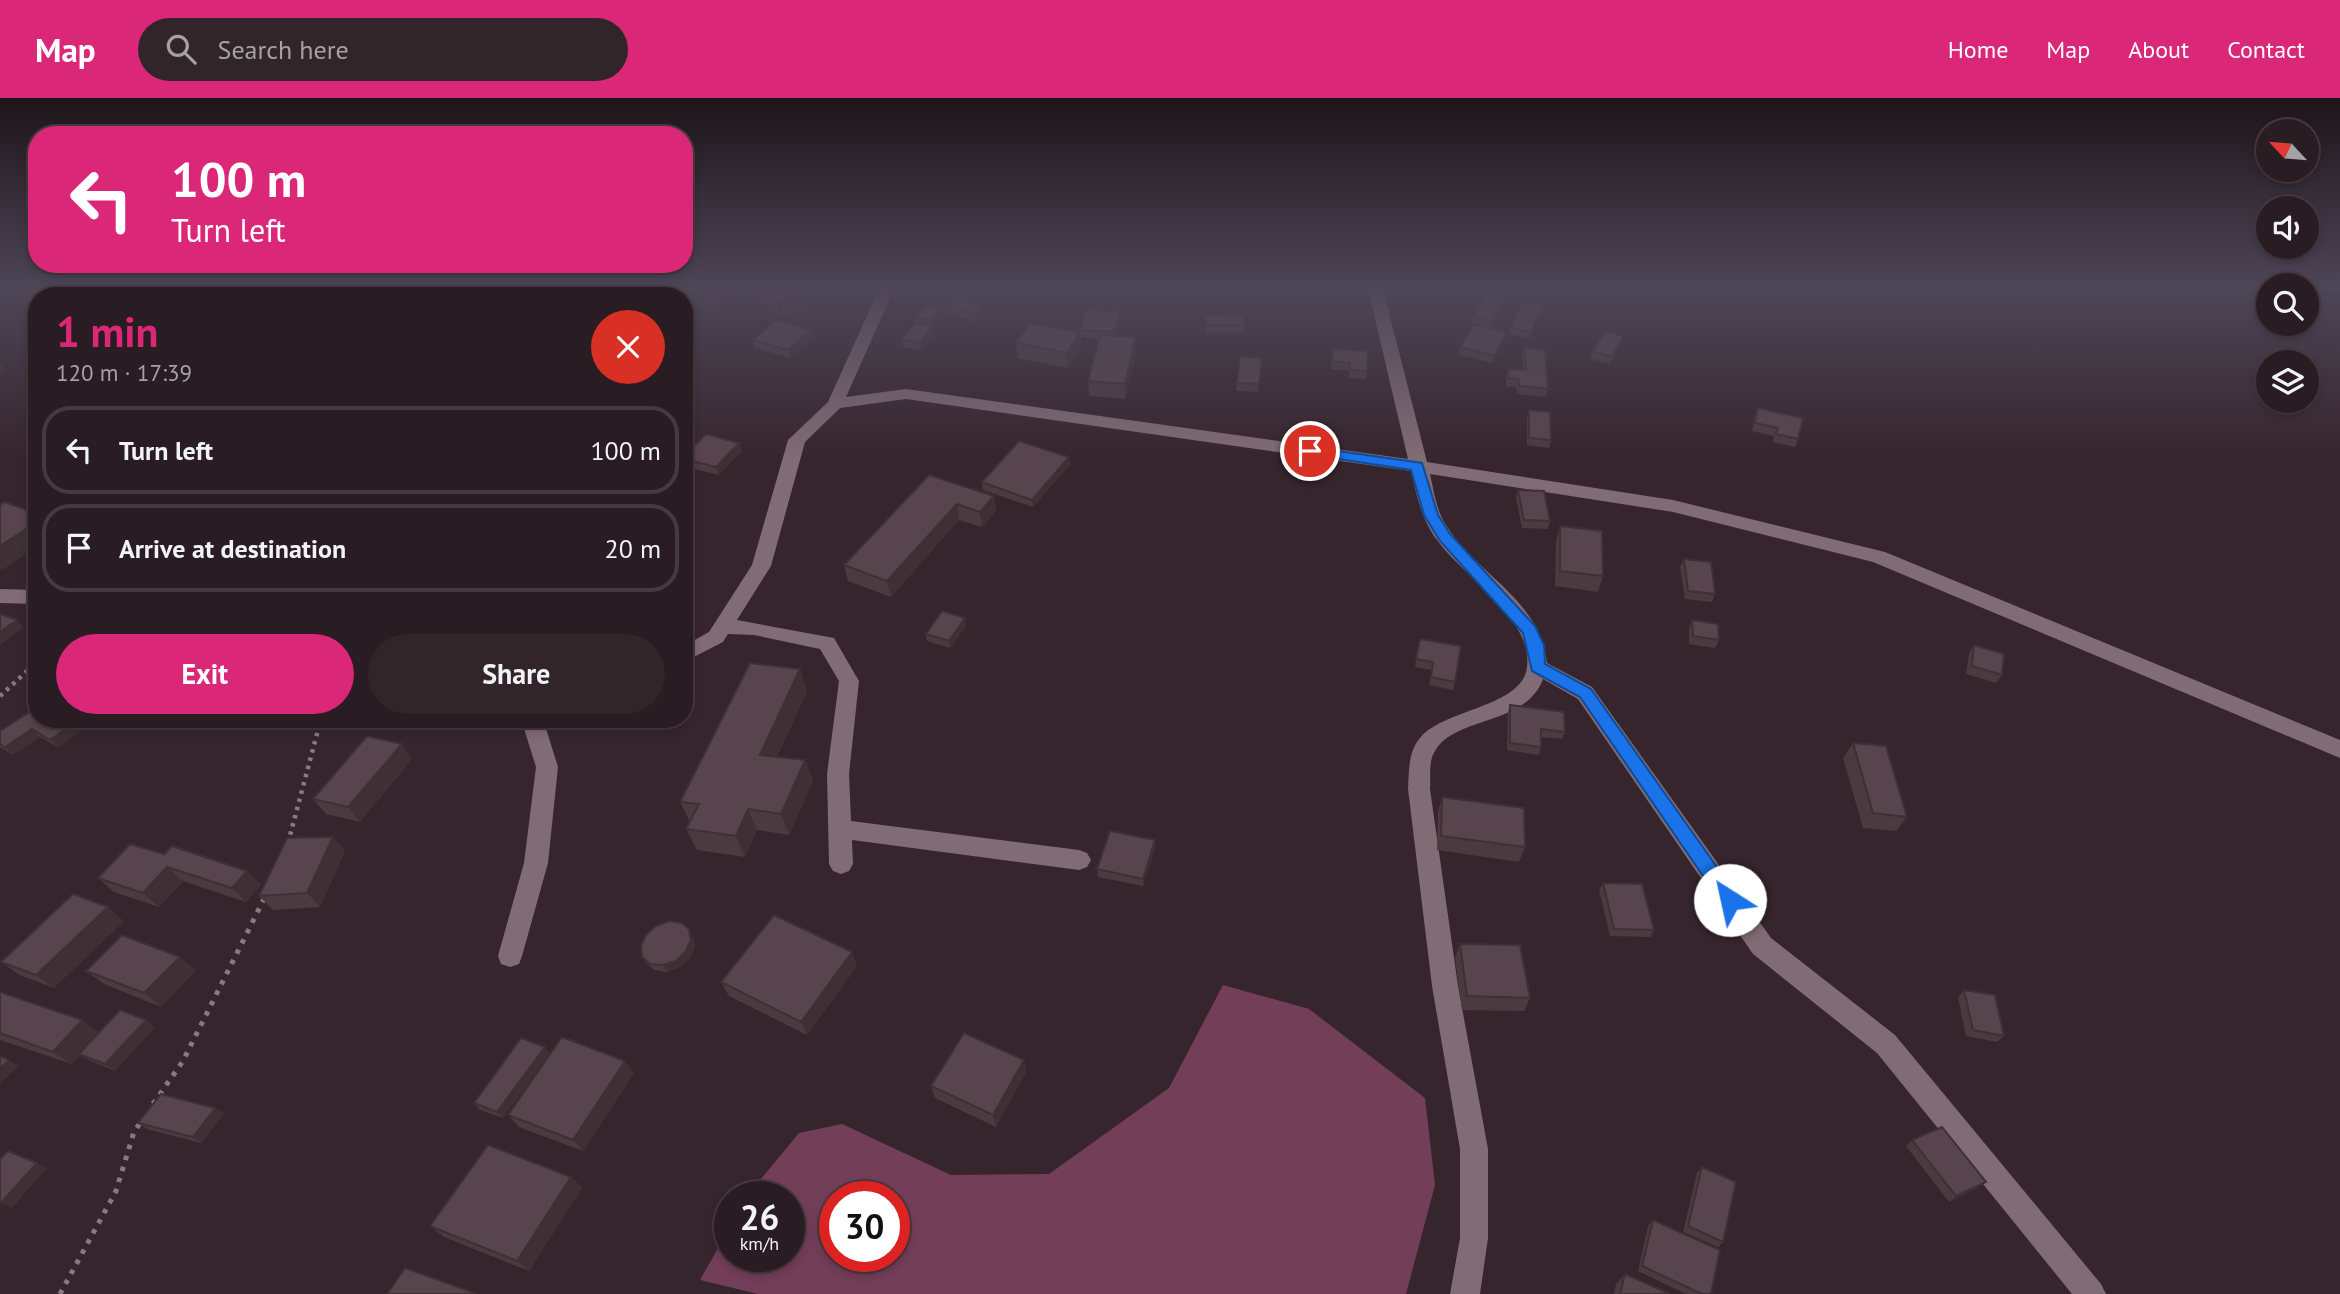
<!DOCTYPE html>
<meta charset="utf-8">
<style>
body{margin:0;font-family:"PT Sans",sans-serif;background:#31252a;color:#f1f3f6;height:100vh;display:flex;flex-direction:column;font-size:26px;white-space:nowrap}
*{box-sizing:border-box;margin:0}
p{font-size:23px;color:#a5a1a5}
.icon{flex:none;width:38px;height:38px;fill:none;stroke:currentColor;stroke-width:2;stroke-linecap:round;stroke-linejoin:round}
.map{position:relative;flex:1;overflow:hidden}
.panel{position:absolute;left:28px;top:189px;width:665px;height:441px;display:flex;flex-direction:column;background:#291c22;border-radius:28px;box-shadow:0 4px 10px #0003,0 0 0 2px #453a40}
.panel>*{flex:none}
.banner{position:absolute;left:28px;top:28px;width:665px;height:147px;border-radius:28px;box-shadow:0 4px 10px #0003,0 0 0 2px #453a40;background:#db2777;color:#fff;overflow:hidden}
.needle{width:46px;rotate:296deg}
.controls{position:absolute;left:2256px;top:21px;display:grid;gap:14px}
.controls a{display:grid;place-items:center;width:63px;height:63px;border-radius:50%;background:#291c22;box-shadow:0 4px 10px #0003,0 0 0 2px #453a40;font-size:35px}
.speed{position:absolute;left:714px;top:1083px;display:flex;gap:14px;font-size:35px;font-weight:700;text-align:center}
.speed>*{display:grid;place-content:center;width:91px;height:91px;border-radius:50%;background:#291c22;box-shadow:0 4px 10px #0003,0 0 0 2px #453a40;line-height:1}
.speed small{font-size:18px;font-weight:400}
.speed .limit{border:10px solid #d22;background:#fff;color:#111}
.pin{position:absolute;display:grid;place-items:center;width:60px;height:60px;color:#fff;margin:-30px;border:4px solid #fff;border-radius:50%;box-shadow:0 2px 7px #0007}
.me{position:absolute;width:77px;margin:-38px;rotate:325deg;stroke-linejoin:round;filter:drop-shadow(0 0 5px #0008)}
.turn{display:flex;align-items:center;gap:24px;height:147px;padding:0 28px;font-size:32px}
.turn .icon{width:91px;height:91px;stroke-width:2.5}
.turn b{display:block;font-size:49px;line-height:60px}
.round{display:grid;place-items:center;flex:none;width:74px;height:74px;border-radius:37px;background:#31252a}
.headline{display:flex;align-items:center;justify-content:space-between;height:119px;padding:0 28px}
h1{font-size:42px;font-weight:700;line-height:52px;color:#db2777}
.primary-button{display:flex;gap:14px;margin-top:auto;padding:14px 28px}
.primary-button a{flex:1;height:80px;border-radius:42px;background:#db2777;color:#fff;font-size:28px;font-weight:700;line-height:80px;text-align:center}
.primary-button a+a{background:#31252a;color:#f1f3f6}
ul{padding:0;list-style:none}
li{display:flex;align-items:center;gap:21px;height:88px;margin:0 14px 10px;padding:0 14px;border:4px solid #453a40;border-radius:28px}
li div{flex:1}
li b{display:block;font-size:26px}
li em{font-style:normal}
header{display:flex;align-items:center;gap:42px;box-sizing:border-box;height:98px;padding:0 35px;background:#db2777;color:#fff}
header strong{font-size:33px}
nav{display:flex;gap:38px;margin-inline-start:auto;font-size:24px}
.search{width:490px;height:63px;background:#31252a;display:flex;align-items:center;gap:18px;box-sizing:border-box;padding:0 24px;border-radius:38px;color:#a5a1a5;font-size:26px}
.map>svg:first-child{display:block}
.green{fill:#733e58;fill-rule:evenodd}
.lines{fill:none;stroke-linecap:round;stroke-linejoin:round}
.stream{fill:#2f001b;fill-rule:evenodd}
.path-far1{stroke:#897a80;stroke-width:4.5;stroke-dasharray:3.5 5;stroke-linecap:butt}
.path{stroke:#897a80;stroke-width:5;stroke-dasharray:4.5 7;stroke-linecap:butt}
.minor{fill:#816b74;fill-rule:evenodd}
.wall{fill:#4c3a41}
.shaded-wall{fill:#3e3035}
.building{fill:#58444c;stroke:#3e3035;stroke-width:2}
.route{fill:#1a73e8;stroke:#114b97;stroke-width:2}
</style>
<header>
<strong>Map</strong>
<div class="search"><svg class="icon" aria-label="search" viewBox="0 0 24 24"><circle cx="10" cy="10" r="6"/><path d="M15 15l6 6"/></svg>Search here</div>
<nav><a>Home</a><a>Map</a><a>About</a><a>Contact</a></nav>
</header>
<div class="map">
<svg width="2340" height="1196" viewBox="0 0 2340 1196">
<rect width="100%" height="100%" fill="#37252d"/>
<path class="green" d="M1223,887l86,24 116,89 10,87 -29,109h-648l-58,-14 30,-53v29h59v-59h-43l53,-64 43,-9 109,51 98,-1 120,-86zM894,1099v59h-59v-59z"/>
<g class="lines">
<path class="stream" d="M2306,192l34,3v6l-34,-3z"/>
<path class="path-far1" d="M0,598l37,-34
M288,745l33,-124"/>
<path class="path" d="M153,1006l30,-43 82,-164
M60,1196l56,-103 18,-59 8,-12"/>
<path class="minor" d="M879,191h15l-48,108 60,-8 502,70 -40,-170h15l44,173 246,38 212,52 455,188v18l-467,-196 -200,-50 -243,-38c4,17 6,36 16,51 31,50 94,74 101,138l45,24 179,251 124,97 206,249 5,10h-34l-195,-241 -124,-99 -175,-255 -35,-20c-17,47 -88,37 -108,72 -7,10 -4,26 -5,38l28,197 30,163v89l-8,56h-30l10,-56v-89l-28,-163 -24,-197c1,-17 0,-37 12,-51 23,-29 103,-31 107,-71 6,-50 -64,-90 -90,-127 -16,-21 -20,-44 -26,-69l-505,-72 -66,9 -35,34 -34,124 -34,54 97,18 22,38 3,5 -10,93 2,47 228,29 8,3 4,7 -4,7 -8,3 -227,-30 1,24 -4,7 -8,3 -8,-3 -4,-7 -2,-90 12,-93 -19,-32 -66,-14 -26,-1 -5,8 -39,20v-16l25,-14 43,-67 36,-125 40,-38z
M0,491l37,1v14l-37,-1z
M521,621h22l15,48 -10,96 -26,93 -3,8 -9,3 -9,-3 -3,-8 26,-93 12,-96z"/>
</g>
<path class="wall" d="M696,191h45v2l-25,22 -17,-5 -2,-7 4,-3 -3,-1z
M757,191h69l2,9 -48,20 -20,-17z
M72,194l-35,4v7l-9,-2 -5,-7z
M1506,204l-15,26 16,5 -2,8 -13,22 -33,-8 1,-8 13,-22h-1l1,-8z
M944,206l41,9 -10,9 -29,-10z
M1542,214l-13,27 -21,-5 2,-7z
M943,218l-9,12 1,6 -14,17 -18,-4 -2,-8 14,-16v-5z
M1205,218l39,9 -1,8h-37z
M1120,221l-5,17 21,1v16l-11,46 -36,-3 -1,-15 11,-42 -18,-2v10l-13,21 -50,-10 -2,-15 64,-11v-2z
M1624,238l-3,8 -11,20 -20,-5 3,-8z
M813,239l-23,21 -35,-10 -2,-8z
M1524,250l24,41 -2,8 -29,-3 -1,-7 -10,-1v-10l2,-7 15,1 -1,-14z
M1333,251l34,22 -1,8 -17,-1v-7l-18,-2z
M1262,260l-4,34 -22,-1 1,-8z
M1758,310l40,31 -3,8 -22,-5 1,-6 -22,-5 3,-16z
M1529,312l22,30 -2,8 -22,-3v-27z
M742,353l-23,24 -33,-8 -2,-4v-6z
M1069,359l1,8 -37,42 -50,-17 -1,-8z
M929,377l65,21 2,15 -14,16 -23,-7 -68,77 -43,-16 -4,-16z
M1518,392l32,31 -2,8 -26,-1 -6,-30z
M1560,428l43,50 -5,16 -43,-6 1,-45z
M1684,461l31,35 -3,8 -27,-3 -5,-32z
M965,520l1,8 -16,22 -23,-7 -1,-7z
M1692,522l27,20 -4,8 -26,-4v-16z
M1420,541l35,43 -2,8 -24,-5 3,-15 -17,-3z
M1974,547l28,30 -6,8 -30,-9 3,-21z
M800,571l7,22 -30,66 28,3 8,21 -24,54 -32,-5 -12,27 -48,-7 -11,-21 4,-7 -10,-20z
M1510,607l55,27 -3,7 -21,-2v10l-2,8 -32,-5 1,-38z
M87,629l-29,20 -18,-10 -27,18 -13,-8v-16z
M1853,645l54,74 -11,14 -33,-3 -20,-70z
M412,661l-52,63 -34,-8 -13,-15z
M1442,699l83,50 -6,15 -82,-12 1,-38z
M333,739l12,14 -25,56 -47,3 -14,-14z
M1155,750l-12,38 -45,-9 -1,-8z
M164,756l83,17 14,14 -15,17 -63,-21 -24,26 -45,-15 -16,-14z
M1603,785l51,47 -4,7 -40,-1 -11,-46z
M124,823l-70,67 -34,-13 -19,-13z
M693,838l2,11 -5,11 -10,9 -13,5 -13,-2 -8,-7 -4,-6z
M1460,846l70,54 -6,13 -62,-1 -7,-52z
M857,868l-50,69 -78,-39 -8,-14z
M196,872l-35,37 -57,-23 -18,-13z
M1964,892l40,46 -7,6 -31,-6 -8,-39z
M0,894l99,40 56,-5 -40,44 -26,-11 -9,-5 -8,9 -72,-24z
M550,955l-47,65 -23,-8 -6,-7z
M625,963l9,12 -51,78 -64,-24 -11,-12z
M1026,974l-30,55 -61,-29 -4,-12z
M215,1010l9,6 -23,29 -54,-14 -9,-6z
M1912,1042l66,48 -29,14 -43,-56z
M1702,1069l21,75 -5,5 -35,-15 14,-59z
M571,1079l11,11 -53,83 -85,-34 -14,-11z
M1653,1122l58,74h-25l-48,-23 10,-45z
M1625,1176l45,20h-56l2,-10z"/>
<path class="shaded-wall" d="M58,191h12l2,3 -6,4h-19z
M114,191h16l-9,7h-17z
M357,191h18l-11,7h-17z
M445,191h16l-10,7h-16z
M595,191h1l3,7h-15z
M732,191h9v2l-25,22 -2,-8z
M809,191h17l2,9 -48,20 -4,-16z
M474,193l2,5h-10z
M1507,196l-1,8 -16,27 2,-7z
M1544,206l-2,8 -13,27 2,-7z
M984,208l1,7 -10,9 -1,-8z
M941,210l2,8 -9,12 1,6 -14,17 -1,-8 13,-16 -1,-6z
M1120,214v7l-6,21v-8z
M811,232l2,7 -23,21 -2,-8z
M1080,234l1,15 -13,21 -1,-15z
M1507,235l-2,8 -13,22 2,-7z
M1624,238l-3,8 -11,20 2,-7z
M1136,239v16l-11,46v-15z
M0,265l7,8 -7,3z
M739,345l3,8 -23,24 -3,-8z
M1069,359l1,8 -37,42 -1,-7z
M994,398l2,15 -14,16 -2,-15z
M957,406l2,16 -68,77 -4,-16z
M37,424v24l-35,24 -2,-2v-22z
M965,520l1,8 -16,22 -1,-7z
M17,522l7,7 -24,18v-13z
M800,571l7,22 -39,85 -8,-21z
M79,621l8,8 -29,20 -8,-7z
M32,631l8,8 -27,18 -8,-8z
M402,646l10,15 -52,63 -12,-15z
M805,662l8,21 -24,54 -8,-21z
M748,711l9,21 -12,27 -9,-21z
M333,739l12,14 -25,56 -13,-14z
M1155,742v8l-12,38v-7z
M167,769l16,14 -24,26 -16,-14z
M247,773l14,14 -15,17 -14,-14z
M108,809l16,14 -70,67 -18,-13z
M689,831l4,7 2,11 -5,11 -10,9 -13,5 -4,-7z
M852,854l5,14 -50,69 -6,-13z
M180,859l16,13 -35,37 -17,-14z
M82,922l18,13 -28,31 -19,-12z
M146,922l9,7 -40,44 -10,-7z
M545,949l5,6 -47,65 -6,-6z
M9,962l10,6 -19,18v-16z
M1024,962l2,12 -30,55 -3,-12z
M625,963l9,12 -51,78 -10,-11z
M215,1010l9,6 -23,29 -8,-6z
M37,1065l10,5 -35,40 -11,-5z
M571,1079l11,11 -53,83 -12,-10z
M1986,1084l-8,6 -29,14 7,-6z"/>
<path class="building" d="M30,191h28l-11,7h-10v1l-14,-3z
M81,191l13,2 3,-2h17l-10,7h-32z
M333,191h24l-10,7h-20l-3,-1z
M426,191h19l-10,7 -13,-4z
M454,191h14l6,2 -8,5h-23z
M570,191h25l-11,7h-26z
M696,191h36l-18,16 -17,-4 10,-9z
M760,191h49l-33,13z
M1489,192l18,4 -15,28 -19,-5z
M954,198l30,10 -10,8 -30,-10z
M1524,202l20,4 -13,28 -21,-5z
M925,207l16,3 -9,13 -17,-3z
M1086,211l34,3 -6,20 -34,-2z
M1242,217l2,10 -38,1 -1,-10z
M776,222l35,10 -23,20 -35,-10z
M915,225l18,3 -13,17 -19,-4z
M1030,225l50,9 -13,21 -51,-10z
M1474,226l33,9 -13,23 -34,-9z
M1605,233l19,5 -12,21 -19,-6z
M1100,237l36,2 -11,47 -37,-3z
M1524,250l21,2 3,39 -29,-3 -1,-7 -10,-1v-9l18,1z
M1333,251l35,2 -1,20 -17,-1v-7l-18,-2z
M1240,259l22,1 -3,26 -22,-1z
M37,305v6l-6,-2z
M1758,310l45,10 -5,21 -22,-5 2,-6 -23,-5z
M1529,312l21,2 1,28 -22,-2z
M706,336l33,9 -23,24 -32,-8v-2z
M1019,343l50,16 -37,43 -50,-18z
M929,377l65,21 -14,16 -23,-8 -70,77 -43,-16z
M1518,392l26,1 6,30 -26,-1z
M5,404l32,12v8l-37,24v-41z
M1560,428l42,5 1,45 -43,-5z
M1684,461l27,3 4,32 -27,-3z
M942,513l23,7 -16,23 -23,-7z
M0,516l17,6 -17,12z
M1692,522l26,4 1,16 -26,-4z
M1420,541l41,7 -6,36 -24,-5 2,-15 -17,-3z
M1974,547l30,9 -2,21 -30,-9z
M37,562v7l-7,-2z
M750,565l50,6 -40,86 45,5 -24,54 -33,-5 -12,27 -50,-7 13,-25 -19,-2z
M1510,607l54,7 1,20 -24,-3v18l-31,-4z
M37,609v12h42l-29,21 -18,-11 -27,18 -5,-3v-13z
M367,638l35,8 -54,63 -35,-8z
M1853,645l33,3 21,71 -34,-4z
M1442,699l82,11 1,39 -84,-11z
M1110,733l45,9 -12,39 -46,-10z
M333,739l-26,56 -48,3 28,-58z
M130,746l34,10 8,-8 75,25 -15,17 -65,-21 -24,26 -45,-15z
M1603,785l39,1 12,46 -40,-1z
M73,796l35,13 -72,68 -35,-13z
M774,817l78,37 -51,70 -80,-40z
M669,823l12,2 8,6 2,11 -5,11 -10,10 -13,4 -13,-1 -8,-7 -1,-11 5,-11 10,-9z
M122,837l58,22 -36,36 -58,-22z
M1460,846l60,1 10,53 -63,-2z
M1964,892l31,5 9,41 -31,-6z
M0,894l82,28 -29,32 -53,-19z
M120,912l26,10 -41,44 -26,-10z
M964,935l60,27 -31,55 -62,-29z
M562,939l63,24 -52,79 -65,-25z
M521,940l24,9 -48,65 -23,-9z
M0,958l9,4 -9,8z
M161,996l54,14 -22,29 -55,-14z
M1942,1029l44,55 -30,14 -44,-56z
M488,1047l83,32 -54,84 -87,-35z
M8,1053l29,12 -36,40 -1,-1v-43z
M1702,1069l34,15 -13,60 -35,-16z
M1653,1122l67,30 -9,44h-9l-60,-28z
M405,1170l72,26h-90z
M1625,1176l45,20h-50z"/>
<linearGradient id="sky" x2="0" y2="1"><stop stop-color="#1e1419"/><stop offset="0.53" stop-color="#4d4657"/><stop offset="1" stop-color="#4d4657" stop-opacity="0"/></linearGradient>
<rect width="2340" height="359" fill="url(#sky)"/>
<path class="route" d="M1310,349l112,16 16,52 12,19 85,92 9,19 1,19 46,25 145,205 3,6 -3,5 -6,2 -7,-2 -143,-208 -48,-26 -9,-38 -83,-92 -16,-26 -13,-45 -106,-16v-6z"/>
</svg>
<div class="controls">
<a><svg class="needle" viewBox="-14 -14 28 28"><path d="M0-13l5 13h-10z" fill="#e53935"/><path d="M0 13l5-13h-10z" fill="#a5a1a5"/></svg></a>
<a><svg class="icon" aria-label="sound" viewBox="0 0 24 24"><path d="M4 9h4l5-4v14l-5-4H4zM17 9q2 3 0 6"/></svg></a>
<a><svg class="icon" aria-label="search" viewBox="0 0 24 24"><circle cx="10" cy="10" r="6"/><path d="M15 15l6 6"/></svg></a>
<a><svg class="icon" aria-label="layers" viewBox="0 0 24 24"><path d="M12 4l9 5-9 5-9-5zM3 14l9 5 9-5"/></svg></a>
</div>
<div class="speed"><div>26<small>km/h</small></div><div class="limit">30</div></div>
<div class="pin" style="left:1310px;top:353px;background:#d93025"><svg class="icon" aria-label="arrive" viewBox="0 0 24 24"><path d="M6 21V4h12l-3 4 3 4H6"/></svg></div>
<svg class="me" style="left:1730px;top:802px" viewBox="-20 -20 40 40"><circle r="19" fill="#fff"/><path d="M0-13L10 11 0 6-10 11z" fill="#1a73e8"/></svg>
<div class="banner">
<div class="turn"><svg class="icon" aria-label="left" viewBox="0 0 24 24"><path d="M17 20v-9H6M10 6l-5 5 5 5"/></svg><div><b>100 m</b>Turn left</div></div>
</div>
<section class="panel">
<div class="headline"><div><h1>1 min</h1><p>120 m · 17:39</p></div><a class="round" style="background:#d93025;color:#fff"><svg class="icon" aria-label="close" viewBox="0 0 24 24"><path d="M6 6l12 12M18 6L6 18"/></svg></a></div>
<ul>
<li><svg class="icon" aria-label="left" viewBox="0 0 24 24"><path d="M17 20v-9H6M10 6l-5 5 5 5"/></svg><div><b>Turn left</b></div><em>100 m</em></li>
<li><svg class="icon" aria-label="arrive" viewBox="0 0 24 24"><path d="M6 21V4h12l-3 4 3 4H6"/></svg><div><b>Arrive at destination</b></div><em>20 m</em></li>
</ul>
<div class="primary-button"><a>Exit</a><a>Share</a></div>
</section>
</div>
